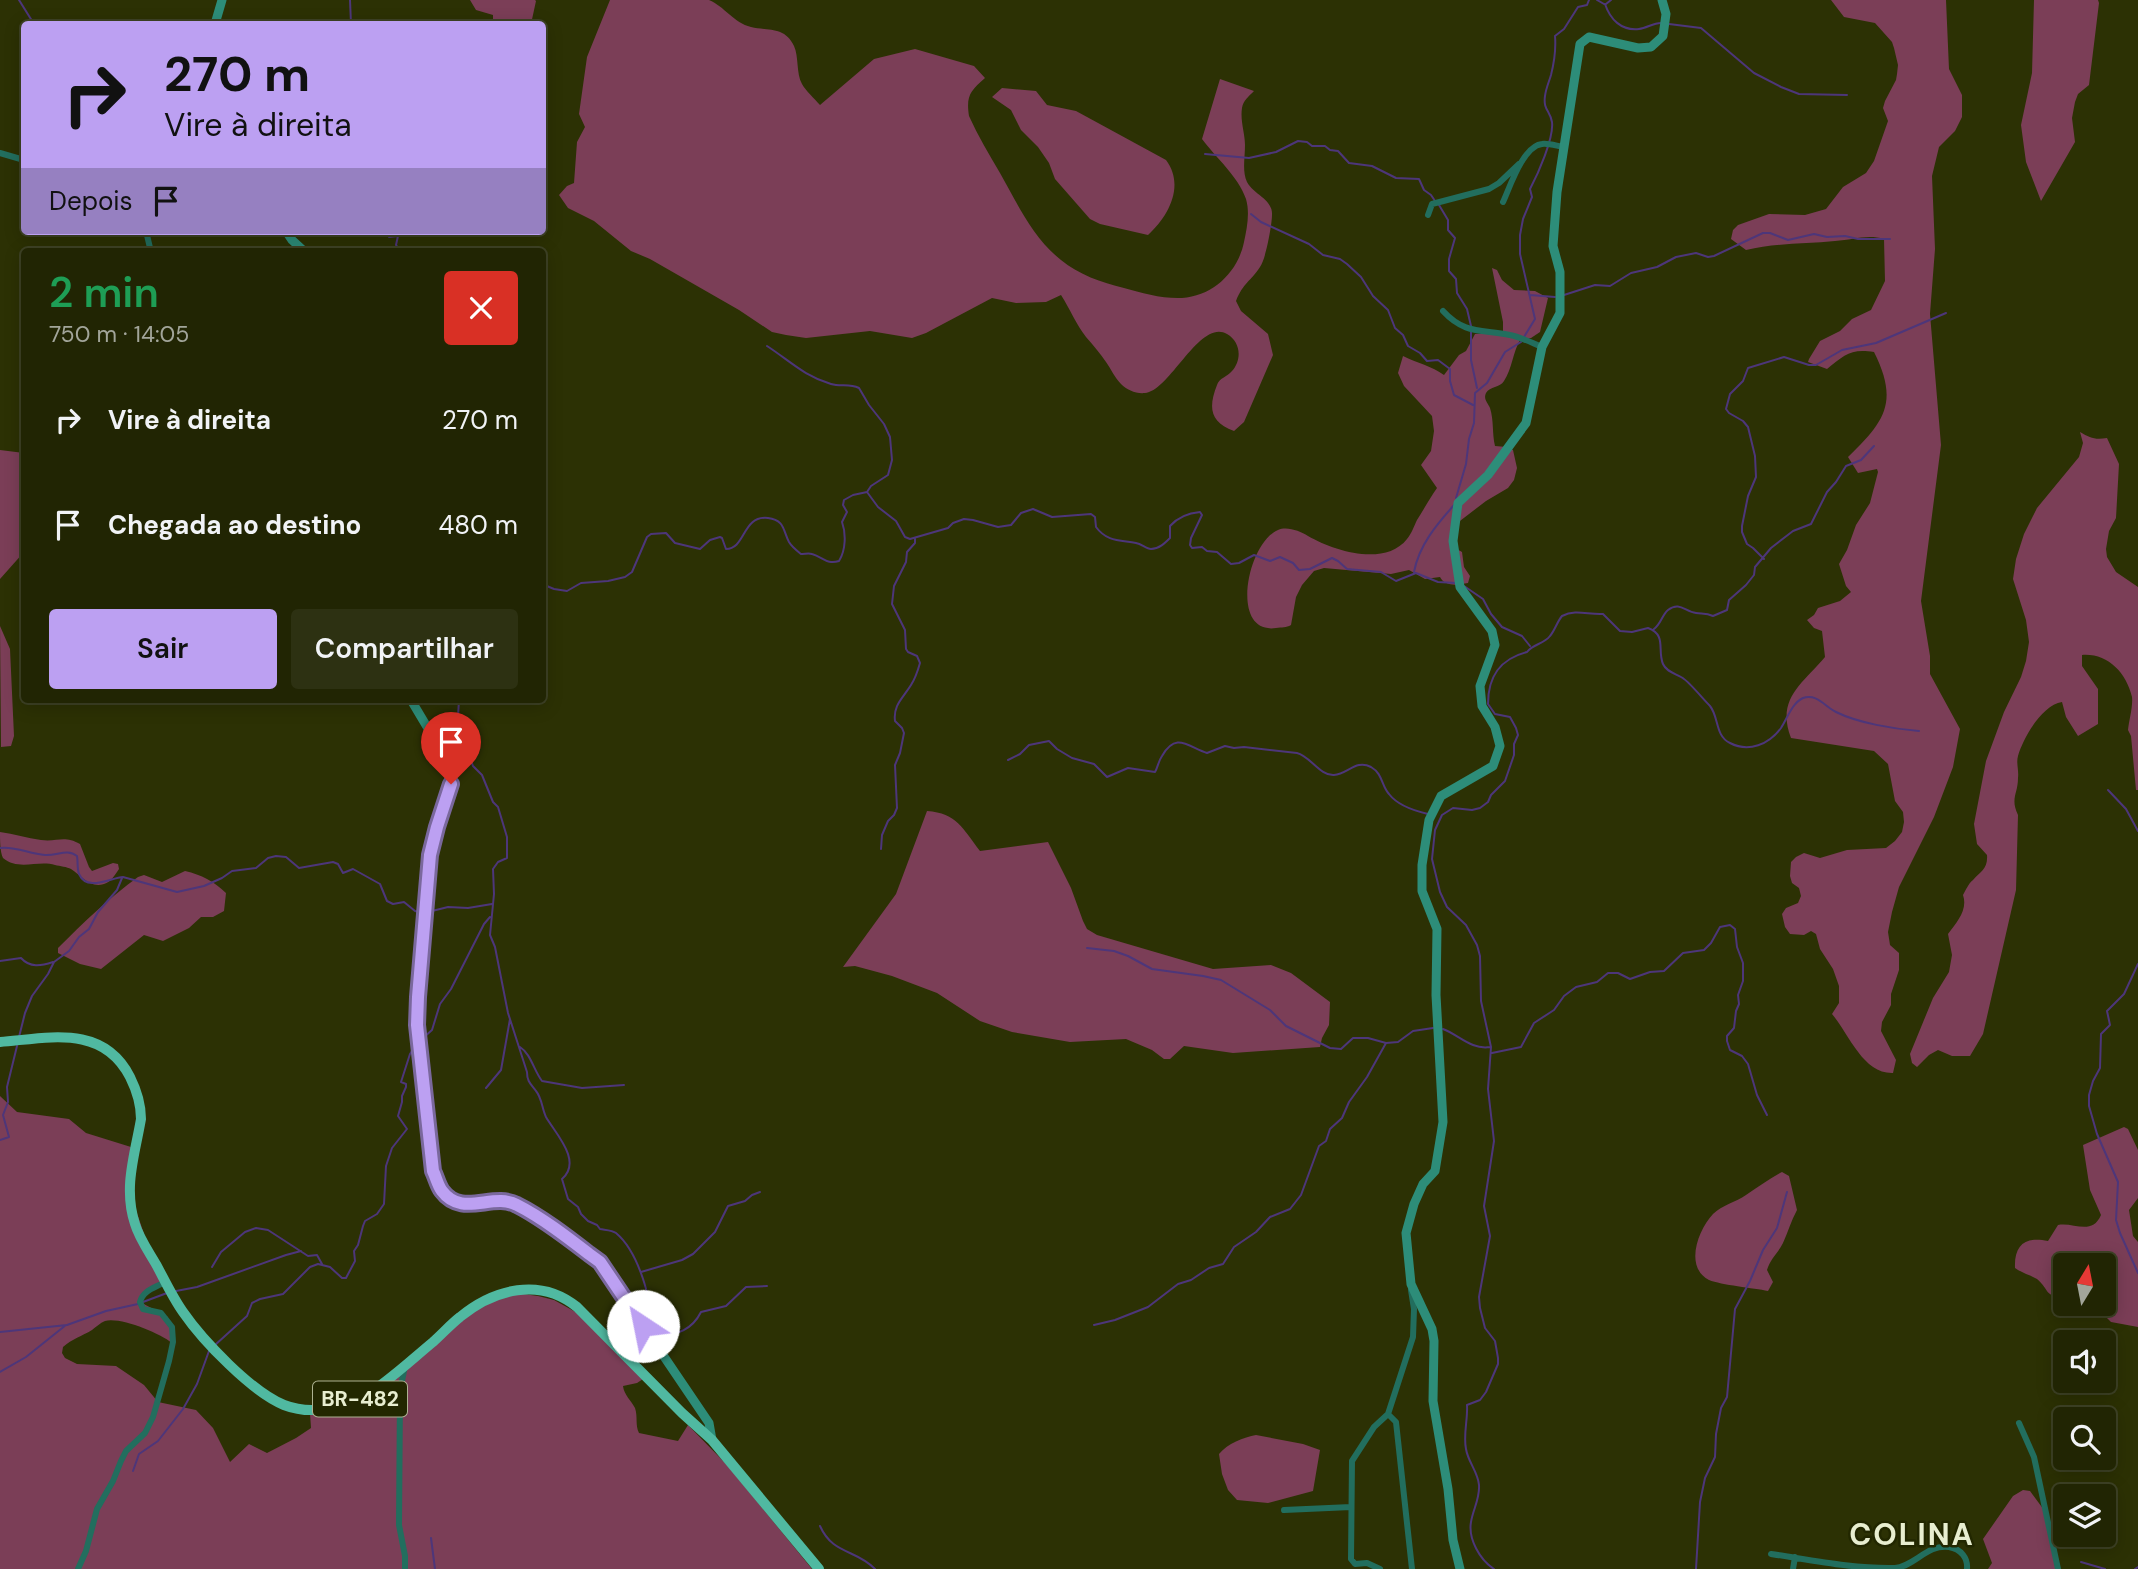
<!DOCTYPE html>
<html lang="pt">
<meta charset="utf-8">
<style>
body{margin:0;font-family:"DM Sans",sans-serif;background:#2d3112;color:#f1f3f6;height:100vh;display:flex;flex-direction:column;font-size:26px;white-space:nowrap}
*{box-sizing:border-box;margin:0}
p{font-size:23px;color:#a2a59a}
.icon{flex:none;width:38px;height:38px;fill:none;stroke:currentColor;stroke-width:2;stroke-linecap:round;stroke-linejoin:round}
.map{position:relative;flex:1;overflow:hidden}
.side{position:absolute;left:21px;top:248px;width:525px;height:455px;display:flex;flex-direction:column;background:#212503;border-radius:7px;box-shadow:0 4px 18px #0003,0 0 0 2px #3e4225}
.side>*{flex:none}
.guide{position:absolute;left:21px;top:21px;width:525px;height:214px;border-radius:7px;box-shadow:0 4px 18px #0003,0 0 0 2px #3e4225;background:#bca0f2;color:#111;overflow:hidden}
.needle{width:46px;rotate:10deg}
.buttons{position:absolute;left:2053px;top:1253px;display:grid;gap:14px}
.buttons a{display:grid;place-items:center;width:63px;height:63px;border-radius:7px;background:#212503;box-shadow:0 4px 18px #0003,0 0 0 2px #3e4225;font-size:35px}
.pin{position:absolute;display:grid;place-items:center;width:60px;height:60px;color:#fff;margin:-72px -30px;border-radius:50% 50% 50% 0;rotate:-45deg;box-shadow:0 0 7px #0007}
.pin .icon{rotate:45deg}
.me{position:absolute;width:77px;margin:-38px;rotate:326deg;stroke-linejoin:round;filter:drop-shadow(0 0 5px #0008)}
.turn{display:flex;align-items:center;gap:24px;height:147px;padding:0 28px;font-size:32px}
.turn .icon{width:91px;height:91px;stroke-width:2.5}
.turn b{display:block;font-size:49px;line-height:60px}
.then{display:flex;align-items:center;height:66px;padding:0 28px;background:#0003;gap:14px;font-size:26px}
.round{display:grid;place-items:center;flex:none;width:74px;height:74px;border-radius:7px;background:#2d3112}
.headline{display:flex;align-items:center;justify-content:space-between;height:119px;padding:0 28px}
h1{font-size:42px;font-weight:600;line-height:52px;color:#1e9e55}
.button{display:flex;gap:14px;margin-top:auto;padding:14px 28px}
.button a{flex:1;height:80px;border-radius:7px;background:#bca0f2;color:#111;font-size:28px;font-weight:600;line-height:80px;text-align:center}
.button a+a{background:#2d3112;color:#f1f3f6}
ul{padding:0;list-style:none}
li{display:flex;align-items:center;gap:21px;height:105px;padding:0 28px}
li div{flex:1}
li b{display:block;font-size:26px}
li em{font-style:normal}
.map>svg:first-child{display:block}
.green{fill:#7b3e57}
.lines{fill:none;stroke-linecap:round;stroke-linejoin:round}
.stream{stroke:#4d367a;stroke-width:2}
.street{stroke:#226e5e;stroke-width:6}
.secondary{stroke:#2d8d79;stroke-width:9}
.highway{stroke:#50b9a1;stroke-width:10}
.route-casing{stroke:#7a689d;stroke-width:18}
.route{stroke:#bca0f2;stroke-width:12}
.labels{text-anchor:middle;dominant-baseline:central;stroke-width:5;stroke-linejoin:round;paint-order:stroke}
.shield{fill:#222700;stroke:#adb292;stroke-width:2}
.shield-label{font-size:21px;font-weight:bold;fill:#e8eed0}
.district-label{font-size:30px;font-weight:bold;letter-spacing:2px;fill:#e8eed0;stroke:#222700}
</style>
<div class="map">
<svg width="2138" height="1569" viewBox="0 0 2138 1569">
<rect width="100%" height="100%" fill="#2c3104"/>
<path class="green" d="M470,0h65l1,1 -5,23h-42l4,-2v-7l-17,-5z
M610,0h99c15,6 25,23 42,27 16,4 34,-1 43,19 5,11 2,27 8,38 4,7 12,14 18,21l54,-46 41,-10 59,17 11,12c-15,13 -19,18 -16,38 9,20 20,38 31,57 17,30 33,65 61,87 18,15 40,22 63,28 18,5 39,11 58,10 31,-2 56,-26 62,-56 3,-14 6,-29 2,-43 -8,-23 -30,-41 -44,-60l18,-60 34,12c-5,5 -11,10 -12,17 -2,13 3,25 3,37 0,13 -3,26 2,37 7,13 26,17 25,33 0,9 -6,44 -12,52 -9,14 -17,16 -24,34l5,10 27,23 5,21 -29,67 -10,9c-24,-9 -26,-23 -17,-46 2,-7 10,-8 15,-14 10,-11 9,-29 -5,-37 -27,-16 -57,57 -82,59 -9,1 -18,-3 -24,-9 -6,-6 -10,-15 -15,-22 -6,-9 -13,-17 -20,-25 -10,-13 -16,-28 -25,-42l-15,7 -30,1 -24,-5 -66,35 -14,5 -42,-7 -64,7 -20,-3 -14,-3 -33,-22 -89,-51 -19,-8 -37,-30 -26,-13 -9,-13 8,-9 7,-3 3,-41 8,-15 -6,-13 8,-57z
M1831,0h115l3,69 13,26v22l-7,14 -16,16 -7,29 3,73 -5,65 11,131 -20,156 9,55v18l30,55 -7,38 -19,50 -35,70 -7,25 -4,20 2,13 9,8v17l-8,24v11l-9,17 -1,9 15,29 -3,13c-30,1 -44,-39 -61,-59l7,-11v-17l-6,-17 -13,-20 -4,-15 -5,-3 -7,4 -14,-1 -5,-7 -3,-13 4,-6 12,-5 3,-7 -2,-8 -7,-5 -2,-7 1,-14 5,-5 8,-4 16,5 27,-8 39,-2 9,-7 7,-9 2,-10 -1,-10 -8,-11 -7,-37 -14,-13 -83,-13c-15,-39 11,-54 34,-81l-3,-26 -8,-3 -7,-8 7,-5 4,-7 22,-7 11,-9 -5,-6 -7,-22 8,-14 9,-25 14,-22 8,-31 -1,-3 -19,4 -10,-16c37,-36 51,-55 26,-105 -23,-4 -30,3 -47,17l-19,-7 1,-3 11,-18 20,-10 12,-12 19,-9 14,-29 -1,-42c-17,-5 -31,1 -49,2 -30,3 -60,2 -89,9l-15,-11 2,-9 5,-5 31,-11 36,1 21,-6 17,-22 23,-14 8,-12 14,-40 -5,-13 2,-7 11,-21 1,-6 1,-9 -4,-17 -2,-6 -17,-19 -31,-6z
M2034,0h64l1,3 -10,82 -11,9 -3,8 -3,16 3,24 -34,59 -15,-39 -5,-37 11,-52z
M1002,88l34,3 11,14 29,6 90,49c19,25 3,56 -18,75l-48,-11 -10,-5 -35,-40 -6,-16 -11,-16 -17,-17 -10,-20 -19,-13z
M1492,268l5,2 5,10 12,10 21,1 13,7 -8,34 -9,6 -11,2c-7,12 -8,29 -16,41 -4,7 -14,5 -18,12 -3,6 2,10 4,15 4,13 2,25 5,38l12,1 6,3 4,18 -3,12 -6,8 -22,13 -30,23 -6,21 12,7 2,15 6,9 -2,7c-10,2 -23,4 -28,-6l-15,2 -16,-9 -18,4 -67,-6 -10,3 -12,14 -6,12 -5,28c-5,3 -9,2 -15,3 -47,7 -29,-85 2,-98 9,-4 22,1 30,6 26,15 77,31 99,3 5,-6 7,-13 10,-19 7,-11 13,-22 20,-32l-16,-23 10,-14 3,-20 -2,-15 -28,-30 -6,-13 5,-17c14,7 29,10 41,19l15,-20 7,-4 9,-17 28,-2v-10z
M2080,432c10,6 15,8 27,6l12,26 -3,54 -7,13 -3,18 1,8 9,15 22,15v203h-2l-5,-54 -3,-6c1,-10 5,-23 4,-33 -6,-25 -25,-44 -50,-42v11l16,23v35l-20,12 -12,-19 -4,-15c-20,3 -39,36 -44,54 -2,7 1,14 0,22 0,16 -8,20 0,37l-2,75 -33,144 -13,22h-18l-14,-6 -9,5 -12,12 -5,-4 -2,-9 23,-56 16,-26 3,-17 -4,-21c9,-12 20,-24 15,-39 3,-5 5,-11 10,-15 8,-9 15,-11 14,-25l-10,-11 -3,-20 12,-63 18,-49 17,-35 5,-16 3,-19 -3,-22 -13,-41 3,-20 8,-25 13,-26 42,-51 4,-14z
M0,450l24,3v99l-24,27z
M0,626l10,23 4,87 -3,10 -10,1z
M927,811c30,2 36,18 53,40l68,-9 23,46 12,33 4,8 10,6 116,34 58,-4 20,8 39,29 -1,23 -7,13 -2,9 -87,6 -49,-7 -14,13h-6l-12,-9 -26,-11 -56,3 -58,-10 -32,-11 -43,-28 -45,-17 -37,-10 -12,1 53,-73z
M0,832c14,2 27,6 41,8 17,2 23,-5 39,4l9,23 3,4 21,-8 5,1 1,5c-4,6 -8,13 -15,15 -14,5 -23,-9 -33,-15 -4,-2 -11,-3 -16,-4 -17,-5 -37,6 -52,-7 -3,-6 -3,-18 -3,-26z
M185,871c17,4 28,10 41,22l-2,18 -11,6h-12l-12,11 -26,13 -19,-6 -43,34 -21,-5 -22,-11v-5c25,-25 51,-50 80,-71l6,-2 18,7z
M0,1096l17,16 52,7 17,14 45,14 -5,33 34,102 -14,8 -4,13 26,14 4,26c-13,-10 -51,-26 -67,-22 -5,2 -9,6 -13,9 -10,6 -20,9 -29,17l-1,6 3,5 12,6 39,2 28,19 14,17 38,8 17,18 17,34 19,-18 18,9 29,-15 15,-10 -1,-15h26l27,-10 29,-21 81,-76 43,-13 22,3 16,4 27,15 65,62 -9,6 -14,3c1,9 8,14 12,22 3,9 0,17 4,25l39,8 10,-16 39,40 85,104h-812z
M2124,1127l4,2 10,21v48l-9,12 4,26 5,6v85l-27,-5 -18,-18h11v-39h-39v32c-21,0 -15,-7 -28,-18 -7,-4 -15,-6 -22,-11 -1,-23 10,-32 33,-27l10,-16c16,-3 34,11 43,-10l-11,-25 -7,-45z
M1782,1172l7,4 8,34c-6,11 -9,22 -14,33 -5,10 -13,16 -16,27l6,12 -5,9c-14,-3 -47,-6 -59,-11 -25,-13 -11,-50 4,-66 9,-9 23,-12 33,-19 12,-8 23,-16 36,-23z
M1256,1435l47,9 17,6 -7,41 -45,12 -31,-3 -9,-10 -6,-16 -3,-20c8,-10 25,-17 37,-19z
M2023,1490l7,1 17,23 9,55h-68l4,-6 -9,-24 30,-43z"/>
<g class="lines">
<path class="stream" d="M19,0l15,24
M350,0l1,24
M1597,0l7,4
M1605,4c5,15 16,27 34,25 8,-1 14,-6 22,-6
M1606,4l5,-4
M1669,24l32,4 53,45 27,14 18,7 48,1
M1205,154l44,4 27,-6 22,-11 9,1 5,4h13l5,4 8,1 11,12 23,3 24,12 23,1 5,11 7,5 4,6
M1439,205l9,15v10l7,8 -6,21v12l7,8 1,14 10,16 4,17
M1251,214l10,8 48,22 14,11 17,4 7,5 14,13 12,19 15,14 7,18 8,7 5,11 12,7 7,8 11,-1 12,9v12l4,14 19,10
M387,231l2,6 9,-1 -2,9 5,7
M1530,295l25,2
M1564,295l31,-10 15,1 21,-13 26,-6 19,-10 20,-4 12,4 6,-1 49,-23h7l18,7 26,-6 13,3 18,-1 13,3h32
M1471,332v28l6,28
M1524,337l11,-18 -15,-65v-19l3,-16 9,-22 -2,-8c8,-15 24,-51 22,-67 -2,-12 -9,-12 -7,-26 1,-8 4,-14 6,-21 3,-12 5,-27 4,-39l9,-7 14,-22 9,-2 2,-5
M867,492l11,15 18,14 9,16 5,2 38,-11 5,-5 11,-4 9,1 25,7 13,-2 10,-12 12,-4 19,8 39,-3 4,3 1,10c11,15 24,13 40,16 6,1 10,6 15,6 8,0 14,-6 19,-11v-12c8,-9 19,-13 30,-14l2,3 -11,23 -1,7 2,3 10,-1 5,4 10,1 14,12 8,-1 15,-8 16,6 10,-4 13,6 6,7 11,-1 22,-11 6,3 9,8 34,3 15,9 20,-8 22,9 18,1
M1456,498l10,-34 3,-25 5,-16 1,-30 12,-10 18,-31 16,-10
M1764,559l-11,-11 -6,-4 -5,-12v-6l6,-30 8,-19 -1,-21 -7,-29 -5,-6 -14,-8 -3,-4 4,-15 13,-13 5,-13 36,-11 25,8h7l26,-15 34,-7 70,-30
M1414,572c5,-27 23,-48 41,-68
M542,584l12,5 13,2 14,-8 27,-2 17,-4 7,-5 15,-35 4,-3 15,-1 9,10 25,6 10,-9 10,-3 2,1 4,11c20,0 16,-34 42,-31 17,2 15,13 21,24 3,5 7,8 12,12 4,0 8,-1 11,0 11,3 15,11 27,7 7,-11 7,-28 3,-39l5,-10 -4,-7 1,-5 9,-5 14,-3 4,-6 17,-11 4,-15 -2,-23 -6,-13 -15,-19 -10,-17c-10,-5 -18,-1 -28,-4 -27,-8 -41,-23 -64,-38
M1464,586l19,13 8,15 11,13 20,9 8,10
M1654,629c7,-5 8,-14 14,-19 12,-9 17,2 28,3 6,1 10,0 17,3l14,-6 2,-10 17,-15 8,-10 1,-8 16,-19 22,-17 18,-7 16,-32 9,-10 10,-16 15,-6 13,-14
M459,700l-1,16 7,17 5,25 3,8 9,9 11,27 5,5 9,30v21l-9,4 -5,7 1,25 -4,41 5,12 13,66 19,59c0,10 4,12 9,19 6,7 6,18 10,26 9,16 37,44 16,62l6,20 10,8 3,7 7,7 9,4 3,4c5,1 12,1 16,4 25,21 34,69 40,100l2,3c19,-1 34,-6 43,-24l25,-6 20,-19 21,-1
M1008,760l12,-6 9,-9 20,-4 8,8 15,9 22,6 13,13 21,-9 27,4c3,-5 3,-10 7,-16 14,-24 25,-10 45,-3l18,-7 9,2 10,-1 53,6c13,3 23,23 37,22 14,-1 22,-16 37,-8 12,7 10,18 18,27 9,12 26,17 39,20
M2108,790l18,19 12,22
M0,848c16,-2 29,6 45,7 12,1 22,-7 32,1 1,5 0,13 2,18 8,18 31,4 44,3l54,15 27,-6 18,-8 10,-7 24,-3 12,-10 8,-2 10,1 13,11 34,-6 5,2 5,9 10,-4 27,15 7,17 6,3 11,-2 11,9 8,2
M881,849l1,-14 6,-14 6,-6 3,-7 -2,-43 5,-12 4,-20 -2,-5 -7,-7c-2,-16 8,-23 16,-36 4,-6 7,-15 9,-22l-3,-7 -9,-4 -2,-3 -1,-19 -13,-26 2,-18 12,-24 1,-10 8,-9v-4
M428,912l20,-5 20,1 24,-4
M1087,948l27,3 14,5 24,13 51,7 18,4 49,30 16,16 44,22 11,1 12,-11h15l18,5 12,-1 15,-11 20,-3
M0,961l21,-3c9,10 20,8 32,4
M2138,964l-14,30 -17,17 3,14 -9,9 -1,34 -7,13 -4,14v11l8,28 21,48 -2,38 4,13 18,40
M1443,1029c16,6 28,21 47,18
M19,1037l6,-24 7,-17 16,-22 6,-12 15,-11 10,-14 10,-8 9,-17 19,-22 5,-12
M423,1038l9,-8 8,-26 11,-15 33,-65 6,-7
M520,1047c11,7 14,24 22,34l40,7 42,-3
M1492,1053l29,-6 13,-24 20,-13 10,-14 12,-9 21,-5 11,-9h10l12,6 20,-7 14,-1 19,-18 21,-3 7,-7 9,-16 10,-2 5,4 2,18 6,16v18l-5,14 1,9 -3,7 -2,17 -7,8v5l3,9 12,6 6,8 9,31 10,20
M486,1088l15,-18 9,-51
M0,1140l9,-3 -6,-22 5,-13 -1,-15 10,-41
M212,1267l9,-15 24,-20 11,-4 12,2 40,26 9,-1 5,9
M641,1272l41,-12 11,-6 22,-22 13,-26 17,-5 7,-6 8,-3
M176,1291l21,-4 89,-32 15,-4
M143,1302l24,-9
M1094,1325l21,-5 33,-13 30,-23 13,-4 18,-12 14,-4 11,-17 22,-15 14,-15 20,-8 11,-14 18,-49 7,-5 4,-12 12,-11 7,-16 18,-25 19,-34
M0,1332l67,-7 39,-14 32,-7
M215,1345l32,-29 5,-13 8,-4 23,-5 27,-27 8,-3 12,3 12,11h4l9,-17 -1,-10 4,-6 5,-19 2,-5 12,-7 7,-10 2,-38 6,-18 15,-19 -9,-13 4,-14v-6l4,-9v-3l-5,-2 9,-28 4,-6
M0,1372l26,-15 40,-32
M133,1471l6,-17 19,-13 25,-32 14,-25 12,-33
M820,1526c13,29 36,23 55,43
M431,1538l4,31
M2081,1562l24,7
M1494,1569c-14,-9 -26,-30 -23,-47 2,-13 9,-23 8,-37 -1,-13 -11,-23 -13,-36 -3,-14 2,-30 1,-44l13,-5 6,-8 12,-28v-6l-3,-17 -10,-13 -5,-20 -1,-11 11,-61 -6,-30 10,-65 -6,-52 3,-42 -10,-46 -1,-45 -3,-11 -11,-20 -19,-18 -7,-15 -8,-33 3,-29 7,-15 11,-7 19,2 8,-2 8,-6 3,-7 14,-14 9,-26v-11l4,-9 -2,-7 -6,-11 -15,-3 -7,-10c0,-28 12,-45 39,-52 6,-8 17,-8 23,-16 5,-6 7,-14 12,-20 14,-7 26,-1 41,-2l17,17 12,1 16,-4c19,7 9,22 15,36 4,9 15,10 21,15 6,4 20,21 26,27 9,11 5,30 20,37 19,10 39,1 51,-15 6,-9 11,-25 22,-30 14,-5 22,9 33,14 22,11 58,17 83,19
M1696,1569l4,-67 5,-24 10,-21 1,-23 5,-26 6,-11 8,-88 15,-28 13,-31 14,-22 10,-36
M2135,1569l3,-2"/>
<path class="street" d="M0,153l24,7
M1503,202c7,-15 20,-56 39,-58 6,-1 15,2 22,3
M1428,215l4,-11 57,-15 10,-6 20,-19
M146,231l5,21
M1443,311c22,24 39,18 67,24 11,2 22,8 32,12
M1388,1414l8,8 16,147
M2019,1423l15,34 24,112
M1284,1510l67,-3
M1771,1554c40,6 83,15 124,14 20,-2 32,-24 54,-21 12,2 19,11 18,22
M78,1569l8,-18 11,-42 16,-28 8,-20 5,-10 19,-18 8,-16 16,-56 4,-19 -1,-15 -11,-14 -18,-4 -3,-7c3,-12 15,-14 25,-20
M405,1569v-13l-6,-31 1,-134 5,-25
M1380,1569l-13,-6 -12,1 -4,-5 1,-98 22,-34 14,-13 25,-77 1,-28 -3,-19
M1793,1569l2,-12"/>
<path class="secondary" d="M215,24l7,-24
M286,231l6,9 13,12
M411,700l34,57 6,27 -14,43 -6,28 -13,142 -1,28 16,147 9,19 12,10 19,4 24,-6 18,4 85,59 109,161 3,17
M1460,1569l-7,-29 -5,-51 -15,-88 1,-60 -2,-12 -21,-45 -5,-51 8,-29 9,-20 12,-13 8,-49 -7,-127 1,-66 -15,-38v-26l7,-45 12,-24 52,-30 7,-20 -5,-19 -13,-21 -2,-20 15,-41 -3,-14 -32,-44 -7,-46 5,-38 30,-28 38,-52 16,-76 18,-34v-41l-7,-26 4,-54 23,-148 9,-7 49,11 13,-1 12,-11 3,-22 -4,-14"/>
<path class="highway" d="M0,1042c49,-4 103,-18 130,35 7,14 11,26 11,42 -6,35 -18,69 -6,105 4,14 14,28 22,42 8,15 16,32 26,46 20,29 69,80 101,93 13,5 29,6 42,4 12,-2 25,-5 36,-11 25,-15 48,-37 71,-56 9,-8 18,-18 27,-25 34,-28 80,-40 117,-10l105,106 30,27 107,129"/>
</g>
<g class="lines">
<defs>
<path id="route" d="M451,784l-14,43 -7,28 -12,142 -1,28 16,146c3,6 5,15 9,20 20,27 51,1 75,14 24,12 50,32 72,49l11,8 43,64"/>
</defs>
<use href="#route" class="route-casing"/>
<use href="#route" class="route"/>
</g>
<g class="labels">
<rect class="shield" x="313" y="1381.5" width="94" height="35" rx="5"/>
<g class="shield-label">
<text x="360" y="1399">BR-482</text>
</g>
<g class="district-label">
<text x="1912" y="1534">COLINA</text>
</g>
</g>
</svg>
<div class="buttons">
<a><svg class="needle" viewBox="-14 -14 28 28"><path d="M0-13l5 13h-10z" fill="#e53935"/><path d="M0 13l5-13h-10z" fill="#a2a59a"/></svg></a>
<a><svg class="icon" aria-label="sound" viewBox="0 0 24 24"><path d="M4 9h4l5-4v14l-5-4H4zM17 9q2 3 0 6"/></svg></a>
<a><svg class="icon" aria-label="search" viewBox="0 0 24 24"><circle cx="10" cy="10" r="6"/><path d="M15 15l6 6"/></svg></a>
<a><svg class="icon" aria-label="layers" viewBox="0 0 24 24"><path d="M12 4l9 5-9 5-9-5zM3 14l9 5 9-5"/></svg></a>
</div>
<div class="pin" style="left:451px;top:784px;background:#d93025"><svg class="icon" aria-label="arrive" viewBox="0 0 24 24"><path d="M6 21V4h12l-3 4 3 4H6"/></svg></div>
<svg class="me" style="left:643px;top:1326px" viewBox="-20 -20 40 40"><circle r="19" fill="#fff"/><path d="M0-13L10 11 0 6-10 11z" fill="#bca0f2"/></svg>
<div class="guide">
<div class="turn"><svg class="icon" aria-label="right" viewBox="0 0 24 24"><path d="M7 20v-9h11M14 6l5 5-5 5"/></svg><div><b>270 m</b>Vire à direita</div></div>
<div class="then">Depois<svg class="icon" aria-label="arrive" viewBox="0 0 24 24"><path d="M6 21V4h12l-3 4 3 4H6"/></svg></div>
</div>
<section class="side">
<div class="headline"><div><h1>2 min</h1><p>750 m · 14:05</p></div><a class="round" style="background:#d93025;color:#fff"><svg class="icon" aria-label="close" viewBox="0 0 24 24"><path d="M6 6l12 12M18 6L6 18"/></svg></a></div>
<ul>
<li><svg class="icon" aria-label="right" viewBox="0 0 24 24"><path d="M7 20v-9h11M14 6l5 5-5 5"/></svg><div><b>Vire à direita</b></div><em>270 m</em></li>
<li><svg class="icon" aria-label="arrive" viewBox="0 0 24 24"><path d="M6 21V4h12l-3 4 3 4H6"/></svg><div><b>Chegada ao destino</b></div><em>480 m</em></li>
</ul>
<div class="button"><a>Sair</a><a>Compartilhar</a></div>
</section>
</div>
